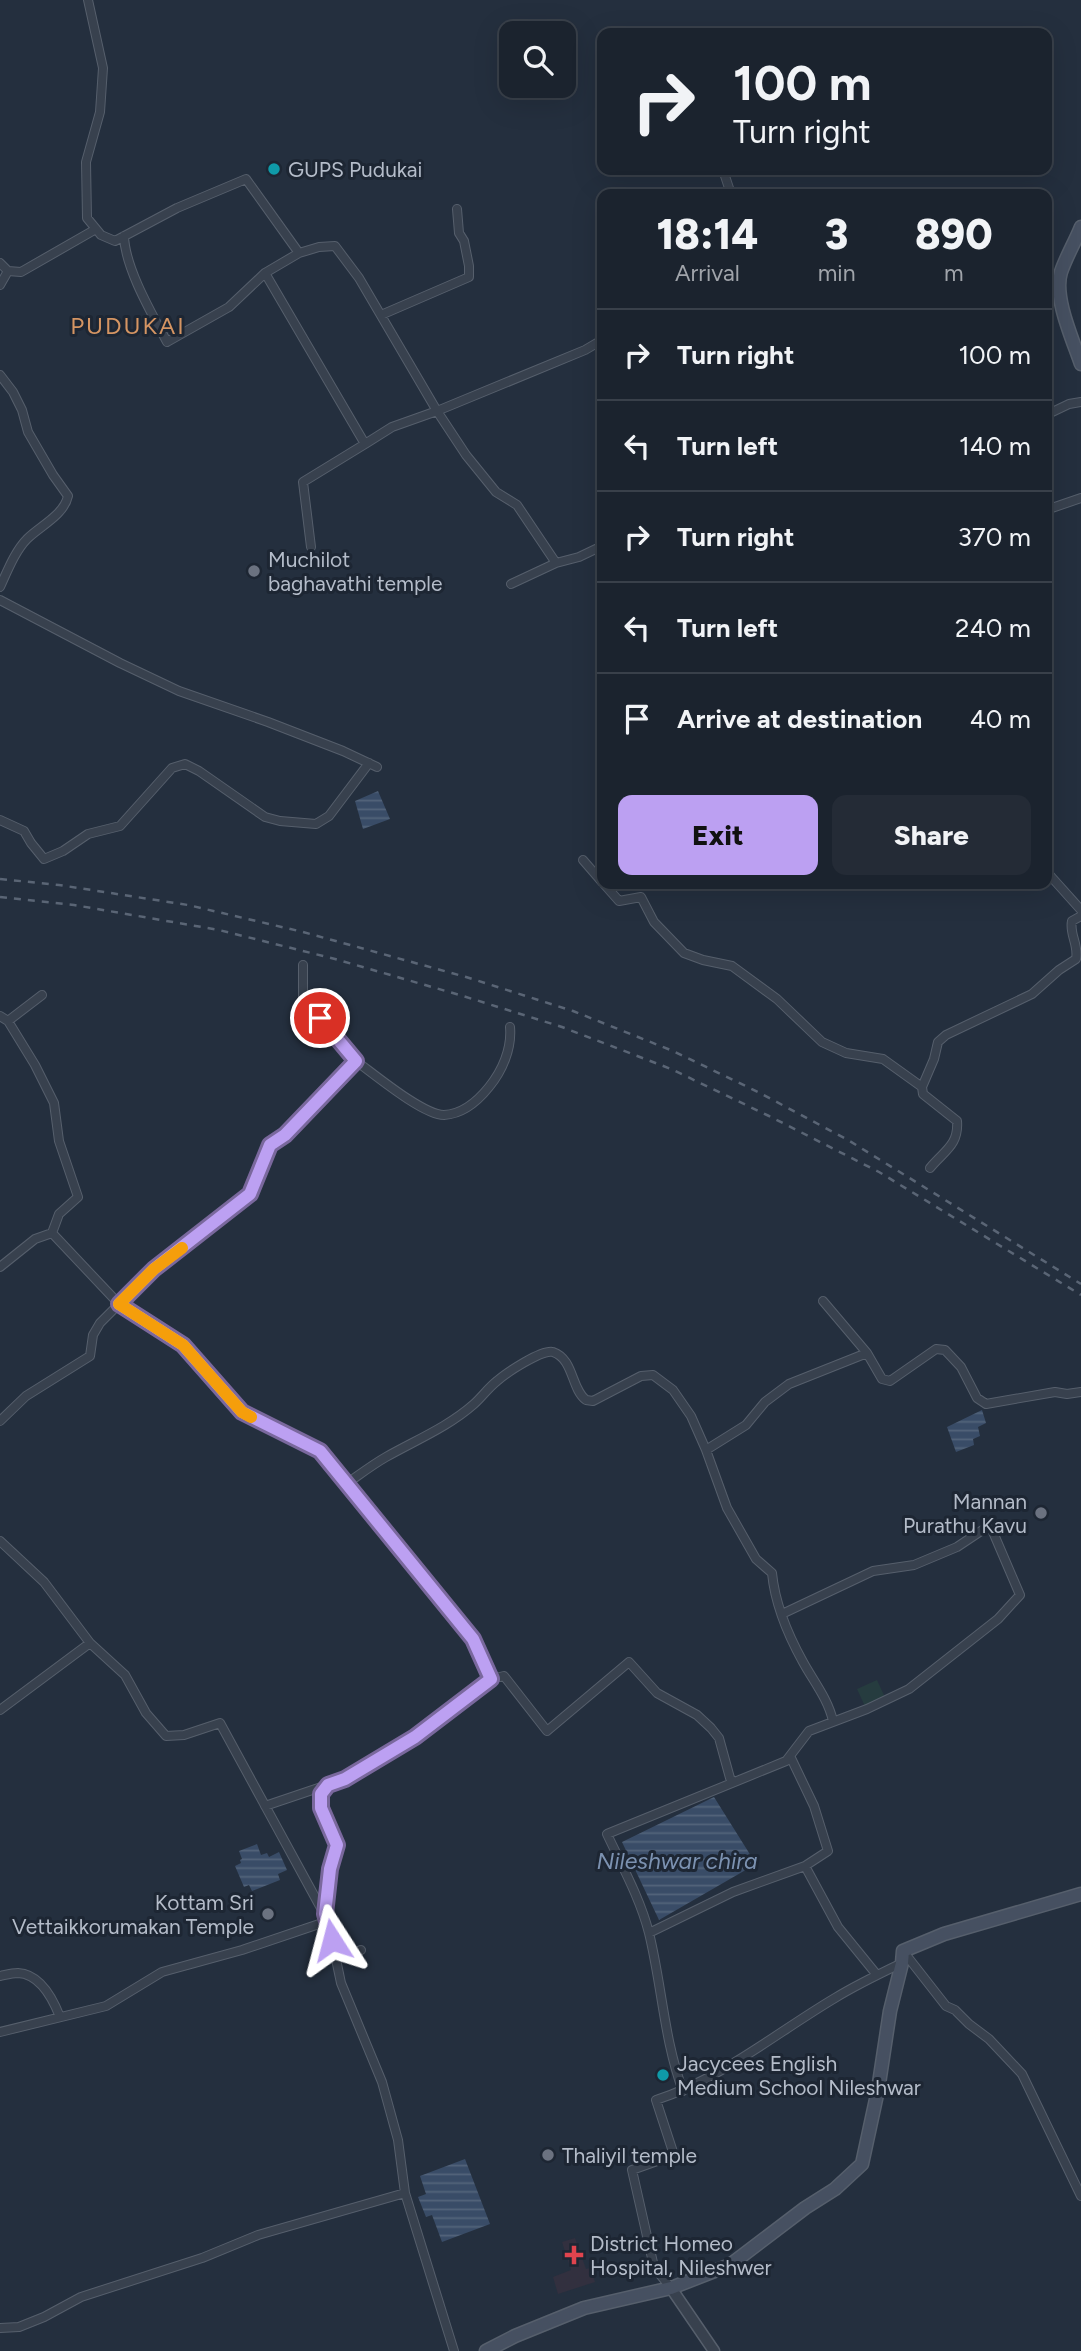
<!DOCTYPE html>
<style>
body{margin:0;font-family:Figtree,sans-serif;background:#242b36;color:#f1f3f6;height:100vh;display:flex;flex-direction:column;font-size:26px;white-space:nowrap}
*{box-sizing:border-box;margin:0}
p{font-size:23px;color:#a0a4aa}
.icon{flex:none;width:38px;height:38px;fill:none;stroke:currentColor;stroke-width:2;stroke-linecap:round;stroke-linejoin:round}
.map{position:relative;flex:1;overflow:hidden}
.side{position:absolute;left:597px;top:189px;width:455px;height:700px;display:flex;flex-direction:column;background:#1b232e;border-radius:14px;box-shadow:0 7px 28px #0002,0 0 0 2px #39404a}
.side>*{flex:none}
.guide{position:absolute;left:597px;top:28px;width:455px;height:147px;border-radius:14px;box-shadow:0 7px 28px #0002,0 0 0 2px #39404a;background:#1b232e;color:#f1f3f6;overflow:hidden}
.controls{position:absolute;left:499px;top:21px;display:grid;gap:14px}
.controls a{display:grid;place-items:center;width:77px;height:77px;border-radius:14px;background:#1b232e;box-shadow:0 7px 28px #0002,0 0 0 2px #39404a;font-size:35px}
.pin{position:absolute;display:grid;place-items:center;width:60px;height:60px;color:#fff;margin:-30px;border:4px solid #fff;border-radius:50%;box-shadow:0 2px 7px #0007}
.me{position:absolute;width:77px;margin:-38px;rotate:351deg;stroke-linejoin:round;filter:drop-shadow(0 0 5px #0008)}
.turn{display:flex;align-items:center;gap:24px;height:147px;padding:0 21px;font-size:32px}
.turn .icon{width:91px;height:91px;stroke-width:2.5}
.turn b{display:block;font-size:49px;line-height:60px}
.eta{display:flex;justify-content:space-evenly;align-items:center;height:119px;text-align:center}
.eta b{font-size:42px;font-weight:800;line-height:49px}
.action{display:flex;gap:14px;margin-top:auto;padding:14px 21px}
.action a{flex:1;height:80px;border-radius:14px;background:#bca0f2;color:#111;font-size:28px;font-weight:800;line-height:80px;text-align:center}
.action a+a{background:#242b36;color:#f1f3f6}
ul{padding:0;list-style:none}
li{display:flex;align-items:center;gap:21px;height:91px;padding:0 21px;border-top:2px solid #39404a}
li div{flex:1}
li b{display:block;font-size:26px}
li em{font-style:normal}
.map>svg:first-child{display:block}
.medical{fill:#32303f}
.park{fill:#263c3f}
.water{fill:url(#water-rules)}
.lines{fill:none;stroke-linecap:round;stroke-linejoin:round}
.minor-casing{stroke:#565f6c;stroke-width:10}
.tertiary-casing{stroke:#565f6c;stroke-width:13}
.secondary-casing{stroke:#565f6c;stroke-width:15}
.minor{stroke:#38414e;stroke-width:8}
.tertiary{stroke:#38414e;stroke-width:10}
.secondary{stroke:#465061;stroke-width:12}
.rail{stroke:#5a6575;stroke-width:2.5;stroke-dasharray:7 7;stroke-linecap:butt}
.route-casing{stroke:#7a689d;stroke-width:18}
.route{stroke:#bca0f2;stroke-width:12}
.slow{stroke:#f59e0b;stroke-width:12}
.culture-dot{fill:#0f9aa8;stroke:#1d2633;stroke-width:2.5}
.worship-dot{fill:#6b7280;stroke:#1d2633;stroke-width:2.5}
.health-dot{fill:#e0444e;stroke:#1d2633;stroke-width:2.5}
.labels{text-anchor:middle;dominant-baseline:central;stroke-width:6;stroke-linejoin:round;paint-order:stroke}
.poi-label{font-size:21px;fill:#b4bcc9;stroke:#1d2633;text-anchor:start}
.water-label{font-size:23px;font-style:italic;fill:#7c92b1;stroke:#1d2633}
.quarter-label{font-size:24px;letter-spacing:2px;fill:#d59563;stroke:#1d2633}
</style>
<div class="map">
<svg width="1081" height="2351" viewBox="0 0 1081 2351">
<defs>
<pattern id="water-rules" width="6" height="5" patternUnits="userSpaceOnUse" patternTransform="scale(1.75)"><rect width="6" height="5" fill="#394c67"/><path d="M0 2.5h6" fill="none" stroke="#53647b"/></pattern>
</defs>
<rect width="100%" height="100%" fill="#242f3e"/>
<path class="medical" d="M575,2238l11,31 4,-1 5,14 -37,12 -5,-17 18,-7 -9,-28z"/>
<path class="park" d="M877,1680l11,24 -20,9 -11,-24z"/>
<path class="water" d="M378,791l12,28 -27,10 -8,-28z
M982,1410l4,13 -8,4 2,9 -7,3 1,6 -18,7 -9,-25z
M714,1797l42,67 -97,56 -37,-78z
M257,1844l4,11 6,-2 2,4 10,-5 8,18 -9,4 2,6 -28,11 -3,-6 -5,2 -9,-21 6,-3 -1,-3 2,-1 -3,-8z
M465,2159l25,65 -48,18 -10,-27 -6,2 -8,-20 8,-3 -6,-18z"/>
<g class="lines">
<defs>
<path id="minor" d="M88,0l15,68 -3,44 -14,50 1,56 14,17 14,6 62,-33 69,-29 53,74 20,-6 16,-1 24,32 78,133 29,44 30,37 21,13 39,58 23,-6 23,-11
M723,170l8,24
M124,236c1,32 28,78 43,106l62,-35 36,-34
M299,253l-34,20 100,171 -62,38 8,65
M0,263l8,8 13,1 75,-43
M0,285l8,-14
M381,315l88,-38v-11l-5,-25 -5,-8 -2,-24
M0,375l13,17 9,18 6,22 25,43 15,21c-4,19 -28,30 -41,43 -12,12 -20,33 -27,48
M1046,415l23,-11 12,-2
M365,444l27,-17 45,-16 148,-61 17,-10
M1046,510l35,-12
M511,584l45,-21
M0,600l120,63 59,28 89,31 75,29 34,16
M0,820l24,11 7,12 13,16 19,-8 25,-17 32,-8 52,-58 13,-4 14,7 66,46 15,4 36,3 13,-8 40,-53
M583,860l19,22
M1046,871l35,39
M604,884l15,17 22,-4 13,25 30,31 19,7 29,6 45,33 45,43 24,11 37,6 39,28
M0,1016l8,5 27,44 19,38 5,38 19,56 -19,17 -7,19 67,71 55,33 8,8 60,67 78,39 153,188 18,40
M8,1021l34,-26
M356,1061c18,13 67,54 88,54 19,-1 33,-13 45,-28 13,-16 23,-38 21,-60
M930,1168c14,-17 29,-23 27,-47l-34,-27 -1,-7 12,-28 4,-17 8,-7 86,-41 27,-24 17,-11c3,-14 -7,-25 -4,-38l9,-5
M0,1267l35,-28 17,-6
M823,1301l44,52
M0,1421l26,-25 64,-40 3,-21 7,-12 54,-54 96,-75 20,-49 15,-10 71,-74 -53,-64v-32
M346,1484c13,-9 26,-19 40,-27 30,-17 62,-30 88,-53 8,-7 14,-16 23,-23 9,-8 45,-32 56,-29 21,7 18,37 33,48l7,1 48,-25 12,-1 20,15 18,26 15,34
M0,1541l44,41 46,61 35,32 21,38 20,23 18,-1 36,-12 108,198 13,62 41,99 16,58 7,53 49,158
M0,1710l90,-67
M833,1721c-5,-22 -19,-39 -30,-59 -15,-27 -28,-58 -31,-89l-16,-14 -29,-51 -21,-58 40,-25 19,-23 24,-18 78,-31 15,26 8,2 46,-32 9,1 16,17 16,31 9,6 69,-12 12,2 14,-2
M786,1761l5,-3 23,48 14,45 -23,15 33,61 39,48
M265,1806l80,-27 70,-42 76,-58 13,-3 43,55 82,-69 28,31 40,22 14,13 8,10 11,40 3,3
M325,1914c3,-14 2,-28 5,-43 2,-8 7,-18 7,-26 0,-22 -30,-32 -9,-60
M649,1933l84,-41 72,-26
M903,1951l43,55 9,4 14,14 20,15 33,35 59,122
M336,1959l25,-9
M0,1976c5,-1 12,-3 18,-3 22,1 35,26 42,44
M0,2032l106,-26 56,-34 80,-22 86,-29
M683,2091c-19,-51 -21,-105 -34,-158 -9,-35 -27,-67 -42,-99l179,-73 23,-30 58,-22 42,-20 89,-70 22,-24 -30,-70 -33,22 -43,18 -41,6 -91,43
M671,2288l-17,-21 -22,-97 42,-15 -18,-55c65,-21 120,-67 179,-102 21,-13 44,-24 67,-35
M0,2328l19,-1 25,-10 37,-20 121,-39 56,-23 147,-42"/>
<path id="tertiary" d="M671,2288l43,63"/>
<path id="secondary" d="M1081,227c-6,15 -15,30 -20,45 -8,25 12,68 20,92
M486,2351l29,-15 69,-28 87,-20 59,-23 75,-57 30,-19 27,-25 16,-74 12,-79 12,-48 1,-12 41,-17 137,-40"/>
</defs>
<use href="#minor" class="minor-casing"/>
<use href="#tertiary" class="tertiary-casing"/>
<use href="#secondary" class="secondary-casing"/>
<use href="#minor" class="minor"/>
<use href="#tertiary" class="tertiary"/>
<use href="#secondary" class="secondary"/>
<path class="rail" d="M0,879l59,6 129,20 115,27 163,45 107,34 100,40 85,41 90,48 233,144
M0,897l74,8 145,25 116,29 128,37 99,31 109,42 98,47 110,56 202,123"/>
</g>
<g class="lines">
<defs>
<path id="route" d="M320,1018l36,43 -71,74 -15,10 -20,49 -96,75 -35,35 64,41 59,67 78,39 153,188 18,40 -76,58 -70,42 -17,6 -7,9v14l16,37 -7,24 -5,45 7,26"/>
</defs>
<use href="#route" class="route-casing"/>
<use href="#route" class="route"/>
<path class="slow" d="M182,1248l-28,21 -35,35 64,41 59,67 9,5"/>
</g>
<g class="culture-dot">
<circle cx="274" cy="169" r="7"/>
<circle cx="663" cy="2075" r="7"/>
</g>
<g class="worship-dot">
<circle cx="254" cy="571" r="7"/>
<circle cx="1041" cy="1513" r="7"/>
<circle cx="268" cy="1914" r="7"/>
<circle cx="548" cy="2155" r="7"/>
</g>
<path class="health-dot" d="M570.5 2244.5h7v7h7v7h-7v7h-7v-7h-7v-7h7z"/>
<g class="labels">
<g class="poi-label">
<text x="288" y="169">GUPS Pudukai</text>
<text x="268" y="559">Muchilot<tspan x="268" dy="24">baghavathi temple</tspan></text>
<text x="1027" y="1501" text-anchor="end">Mannan<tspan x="1027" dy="24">Purathu Kavu</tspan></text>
<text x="254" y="1902" text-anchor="end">Kottam Sri<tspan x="254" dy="24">Vettaikkorumakan Temple</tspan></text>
<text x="677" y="2063">Jacycees English<tspan x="677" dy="24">Medium School Nileshwar</tspan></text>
<text x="562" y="2155">Thaliyil temple</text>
<text x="590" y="2243">District Homeo<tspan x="590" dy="24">Hospital, Nileshwer</tspan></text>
</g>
<g class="water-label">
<text x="677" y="1861">Nileshwar chira</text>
</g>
<g class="quarter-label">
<text x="128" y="325">PUDUKAI</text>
</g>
</g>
</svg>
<div class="controls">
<a><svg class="icon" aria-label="search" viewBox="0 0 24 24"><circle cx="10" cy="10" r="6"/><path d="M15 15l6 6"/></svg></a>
</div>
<div class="pin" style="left:320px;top:1018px;background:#d93025"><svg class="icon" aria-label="arrive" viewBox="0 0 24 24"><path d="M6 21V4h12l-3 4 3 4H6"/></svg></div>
<svg class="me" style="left:332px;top:1940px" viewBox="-20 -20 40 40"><path d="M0-17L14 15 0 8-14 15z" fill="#bca0f2" stroke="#fff" stroke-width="4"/></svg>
<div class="guide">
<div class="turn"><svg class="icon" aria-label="right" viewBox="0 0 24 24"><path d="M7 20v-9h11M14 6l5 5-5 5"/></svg><div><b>100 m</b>Turn right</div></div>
</div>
<section class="side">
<div class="eta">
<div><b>18:14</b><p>Arrival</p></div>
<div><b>3</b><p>min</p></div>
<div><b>890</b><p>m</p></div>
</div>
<ul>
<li><svg class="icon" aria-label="right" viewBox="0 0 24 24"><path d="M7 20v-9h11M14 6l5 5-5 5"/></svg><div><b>Turn right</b></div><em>100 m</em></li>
<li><svg class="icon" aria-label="left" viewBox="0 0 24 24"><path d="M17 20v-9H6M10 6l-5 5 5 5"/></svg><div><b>Turn left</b></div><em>140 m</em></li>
<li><svg class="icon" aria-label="right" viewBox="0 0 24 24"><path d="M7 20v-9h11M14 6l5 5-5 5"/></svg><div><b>Turn right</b></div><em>370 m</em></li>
<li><svg class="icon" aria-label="left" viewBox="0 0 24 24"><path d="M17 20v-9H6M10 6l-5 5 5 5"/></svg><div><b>Turn left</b></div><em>240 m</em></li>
<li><svg class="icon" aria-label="arrive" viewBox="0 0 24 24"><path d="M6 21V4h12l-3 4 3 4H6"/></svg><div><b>Arrive at destination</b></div><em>40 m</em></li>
</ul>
<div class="action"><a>Exit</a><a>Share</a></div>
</section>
</div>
